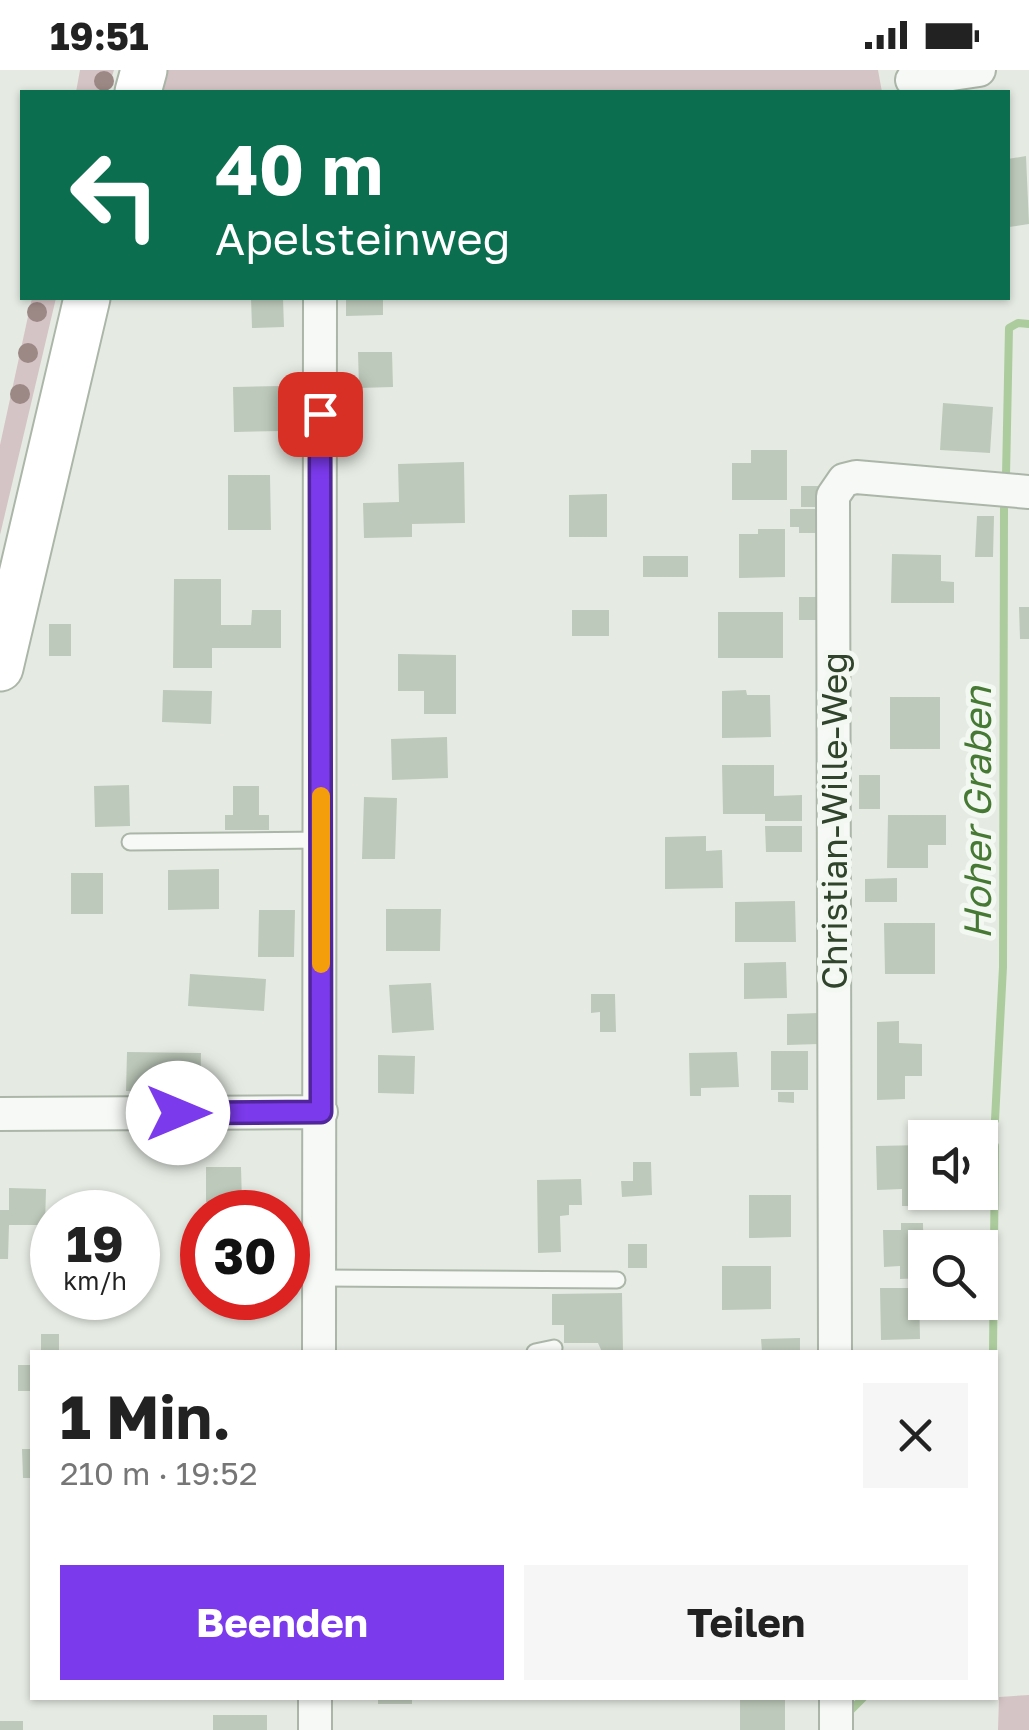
<!DOCTYPE html>
<html lang="de">
<meta charset="utf-8">
<style>
body{margin:0;font-family:"Golos Text",sans-serif;background:#f6f6f6;color:#222;height:100vh;display:flex;flex-direction:column;font-size:38px;white-space:nowrap}
*{box-sizing:border-box;margin:0}
p{font-size:32px;color:#767676}
.icon{flex:none;width:55px;height:55px;fill:none;stroke:currentColor;stroke-width:2;stroke-linecap:round;stroke-linejoin:round}
.map{position:relative;flex:1;overflow:hidden}
.sheet{position:absolute;left:30px;top:1280px;width:968px;height:350px;display:flex;flex-direction:column;background:#fff;border-radius:0px;box-shadow:0 2px 8px #0004}
.sheet>*{flex:none}
.top-card{position:absolute;left:20px;top:20px;width:990px;height:210px;border-radius:0px;box-shadow:0 2px 8px #0004;background:#0b6e4f;color:#fff;overflow:hidden}
.buttons{position:absolute;left:908px;top:1050px;display:grid;gap:20px}
.buttons a{display:grid;place-items:center;width:90px;height:90px;border-radius:0px;background:#fff;box-shadow:0 2px 8px #0004;font-size:50px}
.speed{position:absolute;left:30px;top:1120px;display:flex;gap:20px;font-size:50px;font-weight:700;text-align:center}
.speed>*{display:grid;place-content:center;width:130px;height:130px;border-radius:50%;background:#fff;box-shadow:0 2px 8px #0004;line-height:1}
.speed small{font-size:25px;font-weight:400}
.speed .limit{border:15px solid #d22;background:#fff;color:#111}
.pin{position:absolute;display:grid;place-items:center;width:85px;height:85px;color:#fff;margin:-42px;border-radius:20px;box-shadow:0 5px 15px #0006}
.me{position:absolute;width:110px;margin:-55px;rotate:90deg;stroke-linejoin:round;filter:drop-shadow(0 0 8px #0008)}
.turn{display:flex;align-items:center;gap:35px;height:210px;padding:0 30px;font-size:45px}
.turn .icon{width:130px;height:130px;stroke-width:2.5}
.turn b{display:block;font-size:70px;line-height:85px}
.round{display:grid;place-items:center;flex:none;width:105px;height:105px;border-radius:0px;background:#f6f6f6}
.summary{display:flex;align-items:center;justify-content:space-between;height:170px;padding:0 30px}
h1{font-size:60px;font-weight:700;line-height:75px}
.cta{display:flex;gap:20px;margin-top:auto;padding:20px 30px}
.cta a{flex:1;height:115px;border-radius:0px;background:#7c3aed;color:#fff;font-size:40px;font-weight:700;line-height:115px;text-align:center}
.cta a+a{background:#f6f6f6;color:#222}
.status{display:flex;justify-content:space-between;align-items:center;height:70px;padding:0 50px;background:#fff;direction:ltr}
.status svg{height:28px;fill:currentColor}
.map>svg:first-child{display:block}
.green{fill:#d5c4c5}
.lines{fill:none;stroke-linecap:round;stroke-linejoin:round}
.stream{stroke:#accc9d;stroke-width:8}
.building{fill:#bdc9ba}
.lane-casing{stroke:#abb6a8;stroke-width:19}
.street-casing{stroke:#abb6a8;stroke-width:36}
.secondary-casing{stroke:#abb6a8;stroke-width:49}
.lane{stroke:#f6f9f6;stroke-width:15}
.street{stroke:#f6f9f6;stroke-width:32}
.secondary{stroke:#fff;stroke-width:45}
.tree{fill:#9c8885}
.route-casing{stroke:#51269a;stroke-width:25}
.route{stroke:#7c3aed;stroke-width:18}
.slow{stroke:#f59e0b;stroke-width:18}
.labels{text-anchor:middle;dominant-baseline:central;stroke-width:10;stroke-linejoin:round;paint-order:stroke}
.street-label{font-size:35px;fill:#2f442a;stroke:#f4f8f3}
.water-label{font-size:38px;font-style:italic;fill:#467933;stroke:#f4f8f3}
</style>
<div class="status"><b>19:51</b><svg viewBox="0 0 49 12"><path d="M0 12V9h3v3zM5 12V6h3v6zM10 12V3h3v9zM15 12V0h3v12zM26 1h20v11H26zM47 4h2v5h-2z"/></svg></div>
<div class="map">
<svg width="1029" height="1660" viewBox="0 0 1029 1660">
<rect width="100%" height="100%" fill="#e5ebe3"/>
<path class="green" d="M80,0h34l-7,22h-31z
M158,0h720l4,22h-730z
M32,228h24l-56,237v-90z
M1029,1625v35h-31l1,-33z"/>
<g class="lines">
<path class="stream" d="M1006,406l3,-148 9,-5 11,1
M995,1050l8,-153 1,-460
M993,1282l2,-206
M848,1643l15,-15"/>
</g>
<path class="building" d="M1026,86l3,68 -20,3 -1,-68z
M251,228h32l1,29 -32,1z
M346,228h37v17l-37,1z
M358,282h34l1,35 -34,1z
M280,316l1,45 -47,1 -1,-45z
M943,333l50,4 -3,46 -50,-3z
M751,380h36v50h-55v-37h19z
M464,392l1,61 -53,1v13l-48,1 -1,-35 36,-1 -1,-38z
M228,405h42l1,55h-43z
M801,416h23v21h-23z
M607,424v43h-38v-42z
M790,439h35v24h-26v-6h-9z
M977,446h17l-1,41h-18z
M758,459h27v48l-46,1v-44h19z
M892,484l49,1v26l13,1v21h-63z
M643,486h45v21h-45z
M174,509h47v46h30l1,-15h29v38h-69v20h-39z
M799,527h24v23h-24z
M1019,537h10v32h-9z
M572,540h37v26h-37z
M718,542h65v46h-65z
M49,554h22v32h-22z
M398,584l58,1v59h-32v-23h-26z
M163,620l49,1 -1,33 -49,-2z
M746,620l1,5h23l1,42 -49,1v-47z
M890,627h50v52h-50z
M447,667l1,41 -56,2 -1,-41z
M722,695h52v31l28,-1v26h-37v-7h-42z
M859,705h21v34h-21z
M129,715l1,41 -35,1 -1,-41z
M233,716h26v29h10v15h-44v-15h8z
M364,727l33,1 -2,61h-33z
M888,745h58v30h-18v23h-41z
M765,756h37v26h-36z
M706,766v15l16,-1 1,38 -58,1v-52z
M219,799v40l-51,1v-40z
M71,803h32v41h-32z
M897,808v24h-32v-23z
M795,831l1,41h-61v-40z
M386,839h55l-1,42h-54z
M259,840h36l-1,47h-36z
M884,853h51v51h-50z
M786,892l1,36 -43,1v-36z
M190,904l76,5 -2,32 -76,-5z
M431,913l3,47 -42,3 -3,-48z
M591,924h24l1,38h-16v-20l-9,1z
M819,943v31l-32,1v-31z
M899,951v22l23,1v32h-17v23l-28,1v-78z
M771,981h37v39h-37z
M127,982l74,1 -1,44 -56,-1v-4l-18,-1z
M737,982l2,35 -38,1v8h-11l-1,-43z
M378,985l37,1 -1,38 -36,-1z
M778,1022h16v11l-16,-1z
M923,1075v39l2,8h6v14h-29v-17l-25,1 -1,-44z
M633,1092h18l1,33 -30,2 -1,-16h12z
M206,1097h35l1,35h-36z
M581,1109l1,26h-13v10l-9,1 1,36 -23,1 -1,-73z
M9,1118l37,1 -1,36h-36l-1,34h-8v-49h9z
M749,1125h42v42l-42,1z
M901,1153h22l1,55 -24,1v-13l-16,1 -1,-37h18z
M188,1168h14v40h-15z
M628,1174h19v24h-19z
M722,1196h49v43l-49,1z
M880,1218h39l1,51 -39,1z
M622,1223l1,59h-21l-4,-9h-34v-18h-12v-31z
M41,1264h18v18h-18z
M800,1268v14h-38l-1,-13z
M18,1295h14v26h-14z
M22,1379h10v29h-9z
M378,1628h34v6h-34z
M740,1628h45v32h-45z
M213,1645h54v15h-54z
M0,1651h23v9h-23z"/>
<g class="lines">
<defs>
<path id="lane" d="M130,772l191,-2
M320,1208l297,2
M535,1282l19,-4"/>
<path id="street" d="M912,10l67,-10
M0,1044l321,-2
M319,1282l1,-1054
M835,1282l-2,-856 11,-16 12,-3 173,15
M836,1628v32
M315,1660v-32"/>
<path id="secondary" d="M138,22l6,-22
M0,598l87,-370"/>
</defs>
<use href="#lane" class="lane-casing"/>
<use href="#street" class="street-casing"/>
<use href="#secondary" class="secondary-casing"/>
<use href="#lane" class="lane"/>
<use href="#street" class="street"/>
<use href="#secondary" class="secondary"/>
</g>
<g class="tree">
<circle cx="104" cy="11" r="10"/>
<circle cx="37" cy="242" r="10"/>
<circle cx="28" cy="283" r="10"/>
<circle cx="20" cy="324" r="10"/>
</g>
<g class="lines">
<defs>
<path id="route" d="M178,1043l143,-1 -1,-698"/>
</defs>
<use href="#route" class="route-casing"/>
<use href="#route" class="route"/>
<path class="slow" d="M321,726v168"/>
</g>
<g class="labels">
<g class="street-label">
<text transform="translate(834 751) rotate(-90)">Christian-Wille-Weg</text>
</g>
<g class="water-label">
<text transform="translate(976 743) rotate(-90)">Hoher Graben</text>
</g>
</g>
</svg>
<div class="buttons">
<a><svg class="icon" aria-label="sound" viewBox="0 0 24 24"><path d="M4 9h4l5-4v14l-5-4H4zM17 9q2 3 0 6"/></svg></a>
<a><svg class="icon" aria-label="search" viewBox="0 0 24 24"><circle cx="10" cy="10" r="6"/><path d="M15 15l6 6"/></svg></a>
</div>
<div class="speed"><div>19<small>km/h</small></div><div class="limit">30</div></div>
<div class="pin" style="left:320px;top:344px;background:#d93025"><svg class="icon" aria-label="arrive" viewBox="0 0 24 24"><path d="M6 21V4h12l-3 4 3 4H6"/></svg></div>
<svg class="me" style="left:178px;top:1043px" viewBox="-20 -20 40 40"><circle r="19" fill="#fff"/><path d="M0-13L10 11 0 6-10 11z" fill="#7c3aed"/></svg>
<div class="top-card">
<div class="turn"><svg class="icon" aria-label="left" viewBox="0 0 24 24"><path d="M17 20v-9H6M10 6l-5 5 5 5"/></svg><div><b>40 m</b>Apelsteinweg</div></div>
</div>
<section class="sheet">
<div class="summary"><div><h1>1 Min.</h1><p>210 m · 19:52</p></div><a class="round"><svg class="icon" aria-label="close" viewBox="0 0 24 24"><path d="M6 6l12 12M18 6L6 18"/></svg></a></div>
<div class="cta"><a>Beenden</a><a>Teilen</a></div>
</section>
</div>
